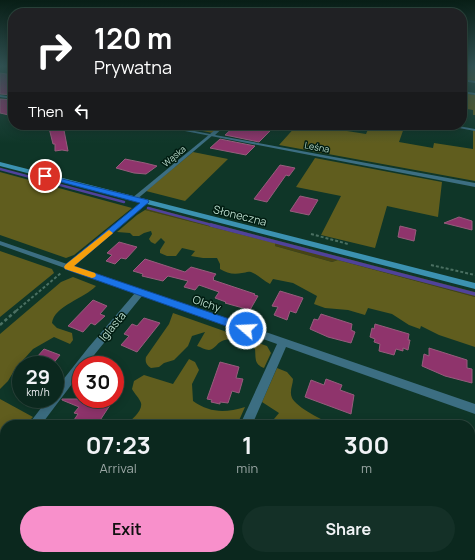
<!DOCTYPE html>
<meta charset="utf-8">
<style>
body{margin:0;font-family:Manrope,sans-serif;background:#143027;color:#f1f3f6;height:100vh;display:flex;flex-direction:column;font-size:15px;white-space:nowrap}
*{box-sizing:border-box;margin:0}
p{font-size:13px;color:#9aa6a4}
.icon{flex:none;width:22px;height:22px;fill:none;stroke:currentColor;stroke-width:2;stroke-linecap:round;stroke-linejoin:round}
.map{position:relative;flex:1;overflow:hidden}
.side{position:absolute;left:0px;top:420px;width:475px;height:140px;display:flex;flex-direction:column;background:#0b281e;border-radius:16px 16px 0 0;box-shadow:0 2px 10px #0003,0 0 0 1px #2b443c}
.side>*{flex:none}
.hud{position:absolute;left:8px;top:8px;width:459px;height:122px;border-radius:16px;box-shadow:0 2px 10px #0003,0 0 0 1px #2b443c;background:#202124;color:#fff;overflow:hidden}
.speed{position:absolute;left:12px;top:356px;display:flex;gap:8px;font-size:20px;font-weight:700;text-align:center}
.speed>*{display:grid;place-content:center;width:52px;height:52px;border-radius:50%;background:#0b281e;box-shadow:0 2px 10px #0003,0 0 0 1px #2b443c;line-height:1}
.speed small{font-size:10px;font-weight:400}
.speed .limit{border:6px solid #d22;background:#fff;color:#111}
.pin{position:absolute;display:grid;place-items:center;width:34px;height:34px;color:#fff;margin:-17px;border:2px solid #fff;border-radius:50%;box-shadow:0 1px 4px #0007}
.me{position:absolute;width:44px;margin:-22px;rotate:289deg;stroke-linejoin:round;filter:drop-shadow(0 0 3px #0008)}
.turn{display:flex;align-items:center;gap:14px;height:84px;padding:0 20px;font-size:18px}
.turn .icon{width:52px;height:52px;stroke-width:2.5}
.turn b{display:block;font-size:28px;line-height:34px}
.then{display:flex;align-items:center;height:38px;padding:0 20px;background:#0003;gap:8px;font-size:15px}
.eta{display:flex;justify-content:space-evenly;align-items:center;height:68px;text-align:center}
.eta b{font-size:24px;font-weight:700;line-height:28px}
.cta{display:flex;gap:8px;margin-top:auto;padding:8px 20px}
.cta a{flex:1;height:46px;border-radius:24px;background:#f890cb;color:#111;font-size:16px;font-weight:700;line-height:46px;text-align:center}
.cta a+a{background:#143027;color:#f1f3f6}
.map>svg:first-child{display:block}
.green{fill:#474415}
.forest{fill:#605d1e}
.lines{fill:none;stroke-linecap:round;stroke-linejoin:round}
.stream-far1{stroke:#4f429b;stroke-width:2.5}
.stream{stroke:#4f429b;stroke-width:3.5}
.building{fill:#8f346c;stroke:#965d7c}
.path-far1{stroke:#4b7062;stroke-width:2;stroke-dasharray:3 2;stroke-linecap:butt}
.path{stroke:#4b7062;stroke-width:2.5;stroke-dasharray:3.5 2.5;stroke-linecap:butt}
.service{fill:#3c6e82;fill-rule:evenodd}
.minor{fill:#3c6e82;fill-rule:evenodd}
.secondary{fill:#3c92b1;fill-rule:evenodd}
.route{fill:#1a73e8;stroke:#114b97}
.slow{fill:#f59e0b}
.labels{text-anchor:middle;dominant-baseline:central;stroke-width:3;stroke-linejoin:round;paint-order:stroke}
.far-street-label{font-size:9px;fill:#b8dacb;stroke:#001c11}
.street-label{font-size:11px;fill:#b8dacb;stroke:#001c11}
</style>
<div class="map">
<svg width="475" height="560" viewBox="0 0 475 560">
<rect width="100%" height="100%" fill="#0f3628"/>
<path class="green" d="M149,207l326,85v5l-137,-37 -6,2 -57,-16 -1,-3 -129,-33z"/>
<path class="forest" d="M462,66h13v15l-13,-2z
M462,93l13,2v20h-2v-5l-11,-2z
M171,125h51l-9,8z
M297,125h33l-2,3 38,6 4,-9h35l-6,17 34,6 1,-5 39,6v-19l2,1v50l-196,-36z
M193,152l35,7 -43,42 -39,-10z
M315,158l127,24 -4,35 -51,-11 -12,42 -54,-13 20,-39 -45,-9z
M0,172l132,36 -58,47 -8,3 -66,-23z
M145,210l130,33v3l57,16 6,-2 137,37v50l-36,-12 -18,-9 -1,3 -11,-4 -17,-11 -24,-6 -3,7 -17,-5 -23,-2 -11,-4 3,-8 -24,-13 -20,-4 -3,5c-7,-3 -11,-9 -19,-12 -4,-1 -6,1 -9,1 -9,2 -15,0 -22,-4v-5l-3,-6h-14l-12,-2 4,-5 -13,-3 -6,8h-9l-7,-3v-3l5,-8 -4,-4 -6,6 -4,-2 -2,-3 3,-5 -1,-3 -7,2 -5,3h-6l-3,-3 -13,-1 20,-17z
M0,251l52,18 2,4 -54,44z
M73,277l23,9c-11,12 -42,20 -44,37l5,5 15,5 1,7 -3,4 -16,-7 -21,12 -18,20 -7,12 -8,8v-55l61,-52z
M173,313l94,33 4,7 -7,15c-10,-4 -8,-9 -9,-19 -7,-6 -23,-13 -33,-8 -5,2 -7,8 -13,9 -4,0 -8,-3 -12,-4l8,-14 -13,4 -4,10 -14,14 -10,3 -5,4 -8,1c-5,-3 -6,-6 -5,-11l23,-33z
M189,359l6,3 4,8 -7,14 1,17c17,12 32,12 52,6l-8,18h-111c5,-5 17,-14 15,-22 -1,-4 -7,-10 -9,-14l2,-8 10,-6 29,9z
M277,368l10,4 6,7c0,6 -4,12 -1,19 4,9 33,24 43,27h-66l10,-12 -17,-11z
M0,399l33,18 -8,8h-20v22l-5,6z
M470,473l5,6v79l-5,-4z
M0,502l5,5v34l-5,-3z
M73,555h96l8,5h-107z"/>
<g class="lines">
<path class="stream-far1" d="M0,169l124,33
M148,208l67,18"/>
<path class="stream" d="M211,225l264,69"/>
</g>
<path class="building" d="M0,73l13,2v20l-13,-1z
M0,99l13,1v16l-13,-3z
M54,125h9l5,26 -6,-1 -7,1v-7h-2l-4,-16z
M236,125l34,6 -11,11 -34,-7z
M220,139l35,7 -9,9 -36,-7z
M125,159l20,4 12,3 -11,8 -12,-1 -18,-5z
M280,165l15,3 -6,8 -3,-1 -19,27 -13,-3z
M300,196l18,4 -9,15 -19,-4z
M459,217l13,4v9l-28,-7z
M400,226l16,4 -2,11 -16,-4z
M119,242l18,5 -11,12 -5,-1 -6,6 -9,-3 6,-6 -5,-2z
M145,259l40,13 6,-5 25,7 -3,4 1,1 -1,1 42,14 -1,1 4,1 -8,14 -25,-7 1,-1 -11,-4 4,-6 -20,-7 -4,5 -11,-3 4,-6 -20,-5 -5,5 -21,-5 1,-2 -10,-3z
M280,291l23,7 -7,15 -6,-2 -3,9 -13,-5 4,-8 -6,-1z
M93,300l14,6 -7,8 5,2 -10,9 -4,-2 -8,9 -15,-6z
M321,314l31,10 -1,6 4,2 -4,11 -23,-6 -18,-8 4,-10 4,1z
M144,318l16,5 -23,29 -16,-7 8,-9 -5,-2 8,-10 5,2z
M375,324l34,10 -1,6h2l-2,10 -5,-2v3l-7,-2 -2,6 -15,-4 1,-7 -6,-2 1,-3 -5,-2 2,-9 2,1z
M429,348l38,12v8l5,1v14l-27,-7 -23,-10 2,-12 5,2z
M44,349l16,6 -8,10h-22z
M220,362l19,5 -3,11 7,1 -4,14 -7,-2 -4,12 -8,-1v2l-9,-2 1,-2 -5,-1z
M326,379l16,6 -2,5 14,5 -3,19 -46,-17 6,-17 13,5z
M62,399h52l-17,26 -9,-3 -1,3 -13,-5 4,-6 -4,-1 5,-6 -17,-7z"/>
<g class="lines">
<path class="path-far1" d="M311,234l37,10
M431,265l44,10
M16,311l45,-38"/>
<path class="path" d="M0,325l17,-15"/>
<path class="service" d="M210,134l3,1 -77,65h-4v-2z"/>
<path class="minor" d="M462,79l13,2v2l-13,-2z
M462,91l13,2v2l-13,-2z
M0,95l13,2v2l-13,-2z
M154,125h9l47,9 11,-9h5l-11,10 260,48v4z
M443,125h10l22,4v2z
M145,200l3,2 -1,1 -73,63 401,138v10l-189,-67 -34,78h-12l37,-81 -135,-48 -56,69h-5v7l-40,53h-13l20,-26h7v-9l33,-42 47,-55 -135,-48v-4l67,23z
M325,555h20l2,5h-20z"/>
<path class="secondary" d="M0,162l475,121v6l-475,-123z"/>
</g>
<linearGradient id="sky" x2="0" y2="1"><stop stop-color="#081e16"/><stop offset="0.46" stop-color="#315253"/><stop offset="1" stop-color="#315253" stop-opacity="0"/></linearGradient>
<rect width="475" height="144" fill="url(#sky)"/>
<path class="route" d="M42,174l106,26 1,2 -75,64 176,60 2,3 -2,3h-7l-178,-63 -1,-2 1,-2 75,-62 -98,-26z"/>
<path class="slow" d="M109,230l4,3 -1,1 -38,32 21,7 1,2 -1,2 -3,1 -27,-9 -1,-2 1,-2z"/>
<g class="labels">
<g class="far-street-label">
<text transform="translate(317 147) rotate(11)">Leśna</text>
<text transform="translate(174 156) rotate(-40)">Wąska</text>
</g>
<g class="street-label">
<text transform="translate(240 215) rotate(14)">Słoneczna</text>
<text transform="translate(207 303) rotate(19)">Olchy</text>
<text transform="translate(112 326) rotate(-50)">Iglasta</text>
</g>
</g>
</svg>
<div class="speed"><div>29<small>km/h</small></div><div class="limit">30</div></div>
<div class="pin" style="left:45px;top:176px;background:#d93025"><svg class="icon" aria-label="arrive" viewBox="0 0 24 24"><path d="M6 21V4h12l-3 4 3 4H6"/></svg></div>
<svg class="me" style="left:246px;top:329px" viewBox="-20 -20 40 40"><circle r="17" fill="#1a73e8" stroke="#fff" stroke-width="3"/><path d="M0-11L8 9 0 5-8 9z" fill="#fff"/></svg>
<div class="hud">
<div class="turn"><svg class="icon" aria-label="right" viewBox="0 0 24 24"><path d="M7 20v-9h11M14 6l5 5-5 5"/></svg><div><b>120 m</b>Prywatna</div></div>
<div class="then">Then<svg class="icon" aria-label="left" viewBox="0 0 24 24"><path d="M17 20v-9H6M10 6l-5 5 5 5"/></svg></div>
</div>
<section class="side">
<div class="eta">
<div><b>07:23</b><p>Arrival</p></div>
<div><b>1</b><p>min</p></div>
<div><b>300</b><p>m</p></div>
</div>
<div class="cta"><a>Exit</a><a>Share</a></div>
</section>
</div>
